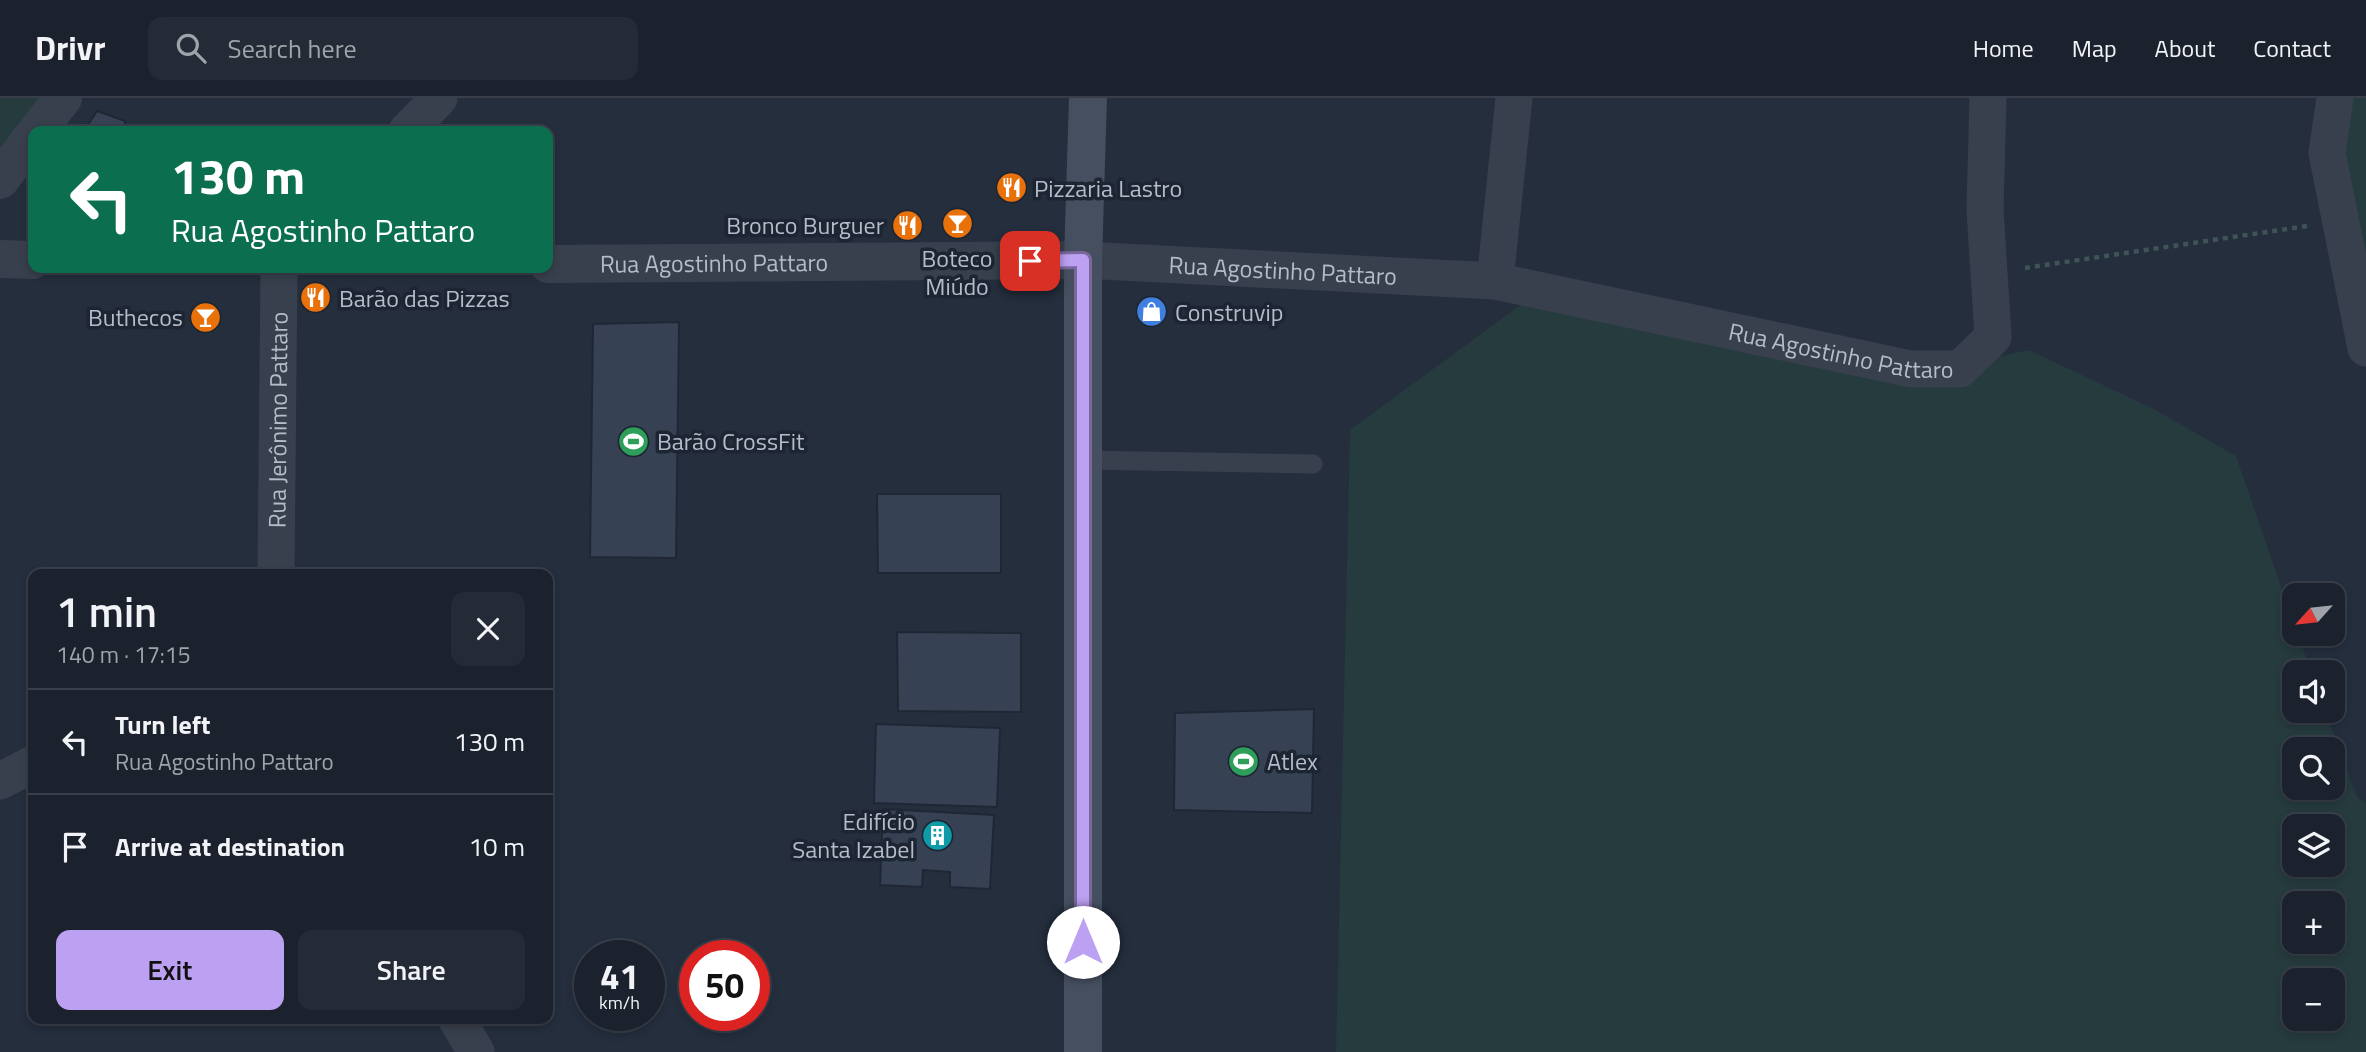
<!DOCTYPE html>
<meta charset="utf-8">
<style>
body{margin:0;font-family:"Titillium Web",sans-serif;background:#242a36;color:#f1f3f6;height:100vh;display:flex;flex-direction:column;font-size:26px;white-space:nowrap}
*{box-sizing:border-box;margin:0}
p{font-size:23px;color:#a0a4aa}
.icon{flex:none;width:38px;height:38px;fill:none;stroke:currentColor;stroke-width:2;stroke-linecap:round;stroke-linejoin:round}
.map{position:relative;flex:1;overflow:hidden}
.sheet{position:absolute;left:28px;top:471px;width:525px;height:455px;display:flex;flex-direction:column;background:#1b222e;border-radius:14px;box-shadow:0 4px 10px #0003,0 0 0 2px #393f4a}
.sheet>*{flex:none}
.banner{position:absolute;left:28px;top:28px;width:525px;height:147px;border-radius:14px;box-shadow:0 4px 10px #0003,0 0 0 2px #393f4a;background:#0b6e4f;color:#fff;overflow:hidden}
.needle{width:46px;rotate:243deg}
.fabs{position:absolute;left:2282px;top:485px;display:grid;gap:14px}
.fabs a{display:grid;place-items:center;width:63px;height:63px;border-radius:14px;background:#1b222e;box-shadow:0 4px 10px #0003,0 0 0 2px #393f4a;font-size:35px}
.speed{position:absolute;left:574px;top:842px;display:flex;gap:14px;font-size:35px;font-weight:700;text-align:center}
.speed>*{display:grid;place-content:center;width:91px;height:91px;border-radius:50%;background:#1b222e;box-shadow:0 4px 10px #0003,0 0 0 2px #393f4a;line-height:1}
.speed small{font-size:18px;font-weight:400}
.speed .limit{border:10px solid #d22;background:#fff;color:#111}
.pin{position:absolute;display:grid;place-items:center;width:60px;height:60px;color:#fff;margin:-30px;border-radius:14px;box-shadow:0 4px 10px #0006}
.me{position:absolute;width:77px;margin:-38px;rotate:0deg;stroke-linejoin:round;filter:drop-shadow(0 0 5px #0008)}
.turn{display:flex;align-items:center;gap:24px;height:147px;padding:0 28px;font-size:32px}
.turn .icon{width:91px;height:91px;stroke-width:2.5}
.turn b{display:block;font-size:49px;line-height:60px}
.round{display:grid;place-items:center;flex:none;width:74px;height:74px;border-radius:14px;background:#242a36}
.headline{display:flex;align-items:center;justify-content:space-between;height:119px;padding:0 28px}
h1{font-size:42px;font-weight:600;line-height:52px}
.cta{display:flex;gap:14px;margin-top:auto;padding:14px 28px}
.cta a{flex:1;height:80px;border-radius:14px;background:#bca0f2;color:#111;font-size:28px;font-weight:600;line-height:80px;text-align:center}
.cta a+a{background:#242a36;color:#f1f3f6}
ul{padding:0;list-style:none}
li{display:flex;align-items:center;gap:21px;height:105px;padding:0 28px;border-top:2px solid #393f4a}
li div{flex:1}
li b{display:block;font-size:26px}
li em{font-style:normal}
header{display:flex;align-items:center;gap:42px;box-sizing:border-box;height:98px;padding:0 35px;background:#1b222e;border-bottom:2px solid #393f4a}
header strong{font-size:33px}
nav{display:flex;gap:38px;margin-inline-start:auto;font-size:24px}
.search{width:490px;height:63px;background:#242a36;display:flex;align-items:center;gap:18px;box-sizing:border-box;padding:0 24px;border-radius:14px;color:#a0a4aa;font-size:26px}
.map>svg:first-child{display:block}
.green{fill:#263b3e;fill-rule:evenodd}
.building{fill:#364254;stroke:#1f2734;stroke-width:2}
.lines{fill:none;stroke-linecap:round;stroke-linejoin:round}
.path{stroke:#3f5456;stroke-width:4.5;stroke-dasharray:5 5;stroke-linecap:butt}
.service{stroke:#38404d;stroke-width:19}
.minor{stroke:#38404d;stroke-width:37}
.tertiary{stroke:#38404d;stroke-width:38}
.secondary{stroke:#464f60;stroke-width:38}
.route-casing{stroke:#7a689d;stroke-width:18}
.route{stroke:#bca0f2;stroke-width:12}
.labels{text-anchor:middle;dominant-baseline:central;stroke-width:7;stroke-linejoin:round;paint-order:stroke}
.poi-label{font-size:24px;fill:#b4bbc9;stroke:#1d2532;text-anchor:start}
.street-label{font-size:24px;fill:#b4bbc9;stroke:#1d2532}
</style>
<header>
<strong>Drivr</strong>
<div class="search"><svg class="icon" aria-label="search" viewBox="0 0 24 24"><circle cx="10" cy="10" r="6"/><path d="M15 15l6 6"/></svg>Search here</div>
<nav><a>Home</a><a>Map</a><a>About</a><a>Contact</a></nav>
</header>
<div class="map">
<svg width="2366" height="954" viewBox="0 0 2366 954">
<rect width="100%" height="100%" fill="#242e3d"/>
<path class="green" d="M0,0h53l-53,69z
M2347,0h19v169l-26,-118z
M1531,199l382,78 116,-25 125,59 82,47 58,168v10h4l13,38h-17v38l31,1 32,86 9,6v249h-1030l14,-622zM2294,651h39v39h-39zM2294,728h39v38h-39zM2294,805h39v39h-39zM2294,882h39v38h-39z"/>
<path class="building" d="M97,13l28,10v10h-41z
M177,30v3h-43v-2z
M679,224l-3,236 -86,-1 3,-233z
M877,396h124v79h-123z
M897,534l124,1v79l-123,-1z
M1314,611l-2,104 -138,-3 1,-97z
M876,626l124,4 -3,79 -123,-4z
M883,711l111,6 -4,74 -40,-2v-15l-27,-2 -1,17 -42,-2z"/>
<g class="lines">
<path class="path" d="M2025,170l282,-42"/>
<path class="service" d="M1083,362l230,4"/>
<g class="minor">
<path d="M2335,0l-8,55 39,195"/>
<path d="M407,33l32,-33"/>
<path id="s1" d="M1083,162l412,21 416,88h49l33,-32 -8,-127 3,-112"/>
<path d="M1495,183l19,-183"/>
<path id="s2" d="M276,476l3,-306"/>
<path d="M0,683l33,-17"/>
<path d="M456,920l20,34"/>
</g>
<g class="tertiary">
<path d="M37,33l26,-33"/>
<path d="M0,82l33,-44"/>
<path d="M0,161l33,1"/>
<path id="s3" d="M548,166l535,-4"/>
</g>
<path class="secondary" d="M1083,954v-792l5,-162"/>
</g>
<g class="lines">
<defs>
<path id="route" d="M1030,163l53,-1v682"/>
</defs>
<use href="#route" class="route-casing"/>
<use href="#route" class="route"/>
</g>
<defs>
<symbol id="restaurant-disc" viewBox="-11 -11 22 22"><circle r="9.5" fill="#e8710a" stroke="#1d2532"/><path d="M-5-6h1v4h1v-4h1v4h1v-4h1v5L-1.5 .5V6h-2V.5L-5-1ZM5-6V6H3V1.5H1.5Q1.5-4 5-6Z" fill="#fff"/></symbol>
<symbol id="bar-disc" viewBox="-11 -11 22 22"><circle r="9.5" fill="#e8710a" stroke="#1d2532"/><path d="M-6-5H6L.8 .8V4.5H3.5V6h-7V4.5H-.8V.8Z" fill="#fff"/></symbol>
<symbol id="shop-disc" viewBox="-11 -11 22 22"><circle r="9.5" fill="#3f7fe0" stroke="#1d2532"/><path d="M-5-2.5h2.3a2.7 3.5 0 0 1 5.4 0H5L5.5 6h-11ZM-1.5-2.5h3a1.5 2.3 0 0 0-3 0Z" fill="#fff"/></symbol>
<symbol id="stadium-disc" viewBox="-11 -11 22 22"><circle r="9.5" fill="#2e9e5b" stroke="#1d2532"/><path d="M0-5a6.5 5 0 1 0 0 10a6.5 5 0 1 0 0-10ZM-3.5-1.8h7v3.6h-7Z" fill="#fff"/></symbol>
<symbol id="building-disc" viewBox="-11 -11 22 22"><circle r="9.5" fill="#0f9aa8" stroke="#1d2532"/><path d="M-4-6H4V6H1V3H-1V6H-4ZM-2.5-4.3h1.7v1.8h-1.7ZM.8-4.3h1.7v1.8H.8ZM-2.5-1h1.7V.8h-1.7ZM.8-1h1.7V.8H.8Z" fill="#fff"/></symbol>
</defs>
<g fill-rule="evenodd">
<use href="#restaurant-disc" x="994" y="72" width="35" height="35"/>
<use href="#bar-disc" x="940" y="108" width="35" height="35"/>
<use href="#restaurant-disc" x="890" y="110" width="35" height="35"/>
<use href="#restaurant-disc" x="298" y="182" width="35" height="35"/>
<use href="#shop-disc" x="1134" y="196" width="35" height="35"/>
<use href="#bar-disc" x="188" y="202" width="35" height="35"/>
<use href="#stadium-disc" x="616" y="326" width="35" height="35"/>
<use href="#stadium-disc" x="1226" y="646" width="35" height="35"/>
<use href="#building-disc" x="920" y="720" width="35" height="35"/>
</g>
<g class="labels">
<g class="poi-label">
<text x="1034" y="90">Pizzaria Lastro</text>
<text x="884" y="127" text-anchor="end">Bronco Burguer</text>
<text x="957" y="160" text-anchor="middle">Boteco<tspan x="957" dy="28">Miúdo</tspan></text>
<text x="339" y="200">Barão das Pizzas</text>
<text x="1175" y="214">Construvip</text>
<text x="183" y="219" text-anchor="end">Buthecos</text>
<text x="657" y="343">Barão CrossFit</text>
<text x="1267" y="663">Atlex</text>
<text x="915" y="723" text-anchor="end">Edifício<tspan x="915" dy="28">Santa Izabel</tspan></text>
</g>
<g class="street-label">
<text stroke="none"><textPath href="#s3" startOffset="166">Rua Agostinho Pattaro</textPath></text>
<text stroke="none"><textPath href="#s1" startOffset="200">Rua Agostinho Pattaro</textPath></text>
<text stroke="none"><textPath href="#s1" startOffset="766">Rua Agostinho Pattaro</textPath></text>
<text stroke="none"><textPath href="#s2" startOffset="154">Rua Jerônimo Pattaro</textPath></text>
</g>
</g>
</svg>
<div class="fabs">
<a><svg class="needle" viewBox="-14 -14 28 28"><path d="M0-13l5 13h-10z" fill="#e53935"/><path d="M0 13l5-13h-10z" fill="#a0a4aa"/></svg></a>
<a><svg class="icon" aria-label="sound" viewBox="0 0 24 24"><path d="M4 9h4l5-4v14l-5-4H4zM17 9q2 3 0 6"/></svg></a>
<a><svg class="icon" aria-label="search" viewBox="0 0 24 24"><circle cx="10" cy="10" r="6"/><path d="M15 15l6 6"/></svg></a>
<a><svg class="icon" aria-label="layers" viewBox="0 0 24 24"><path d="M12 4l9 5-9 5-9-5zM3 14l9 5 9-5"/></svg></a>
<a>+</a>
<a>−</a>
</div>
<div class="speed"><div>41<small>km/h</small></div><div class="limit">50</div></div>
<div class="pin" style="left:1030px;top:163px;background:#d93025"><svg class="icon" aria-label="arrive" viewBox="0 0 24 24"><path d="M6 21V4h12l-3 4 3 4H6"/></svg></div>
<svg class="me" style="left:1083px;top:844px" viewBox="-20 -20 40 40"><circle r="19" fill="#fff"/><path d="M0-13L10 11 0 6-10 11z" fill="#bca0f2"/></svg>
<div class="banner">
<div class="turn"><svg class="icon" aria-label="left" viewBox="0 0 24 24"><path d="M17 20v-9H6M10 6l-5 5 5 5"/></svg><div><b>130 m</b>Rua Agostinho Pattaro</div></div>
</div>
<section class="sheet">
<div class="headline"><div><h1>1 min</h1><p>140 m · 17:15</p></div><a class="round"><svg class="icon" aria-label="close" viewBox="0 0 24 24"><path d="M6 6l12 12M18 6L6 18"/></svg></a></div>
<ul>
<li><svg class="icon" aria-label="left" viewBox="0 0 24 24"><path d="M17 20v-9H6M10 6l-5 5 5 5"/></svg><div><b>Turn left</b><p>Rua Agostinho Pattaro</p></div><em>130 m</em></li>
<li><svg class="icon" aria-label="arrive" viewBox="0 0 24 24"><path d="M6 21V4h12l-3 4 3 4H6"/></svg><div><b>Arrive at destination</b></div><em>10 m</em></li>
</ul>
<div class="cta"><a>Exit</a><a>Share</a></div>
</section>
</div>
